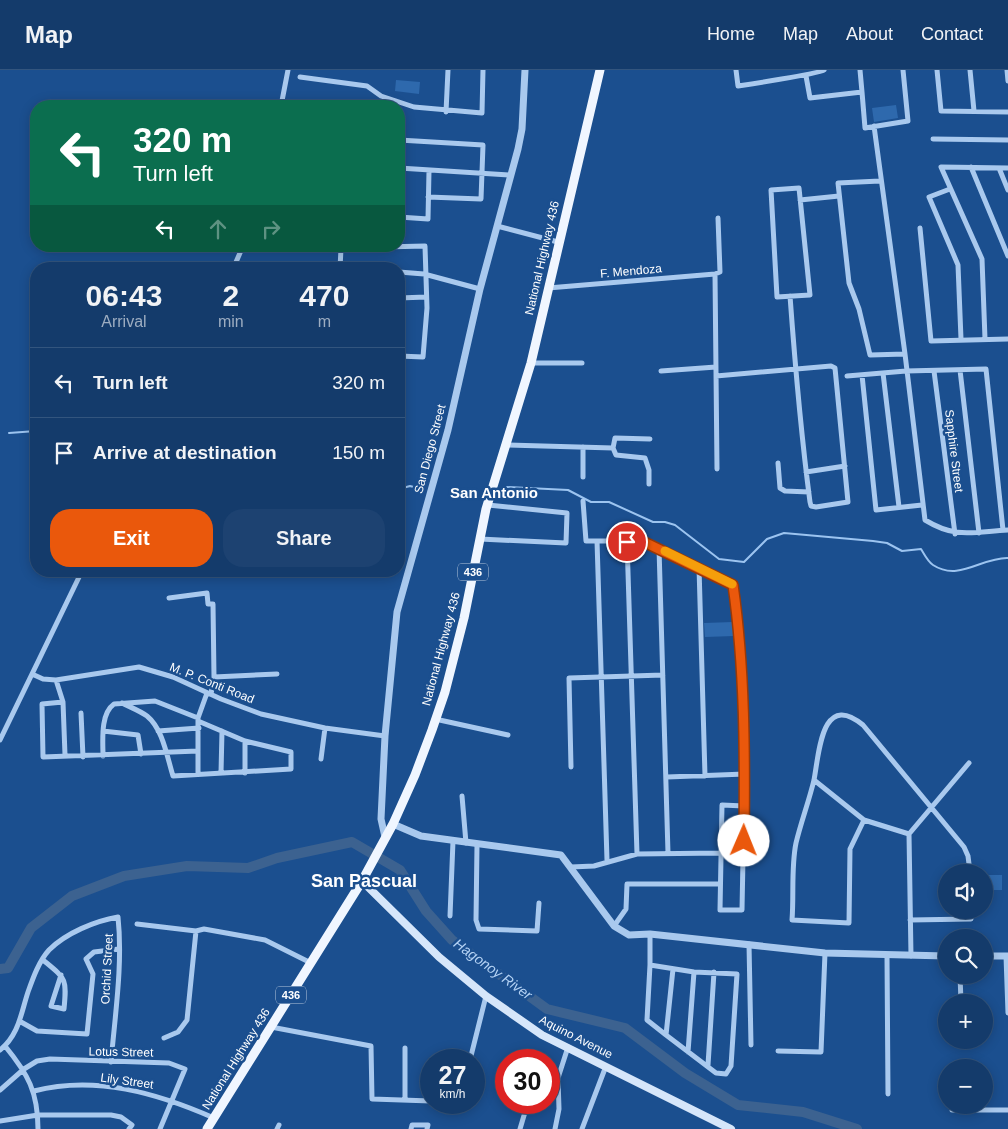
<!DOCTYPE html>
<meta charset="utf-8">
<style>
body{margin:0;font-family:Arial,sans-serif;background:#1d4271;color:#f1f3f6;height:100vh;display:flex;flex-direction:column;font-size:19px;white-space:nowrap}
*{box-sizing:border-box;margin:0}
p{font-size:16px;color:#9dadc1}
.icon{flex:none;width:28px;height:28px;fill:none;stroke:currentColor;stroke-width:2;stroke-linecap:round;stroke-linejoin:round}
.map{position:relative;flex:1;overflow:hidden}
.details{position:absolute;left:30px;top:192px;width:375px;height:315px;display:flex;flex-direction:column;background:#143b6b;border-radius:20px;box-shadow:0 2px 12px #0003,0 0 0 1px #33557e}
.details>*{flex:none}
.guide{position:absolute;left:30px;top:30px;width:375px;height:152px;border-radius:20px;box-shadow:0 2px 12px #0003,0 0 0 1px #33557e;background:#0b6e4f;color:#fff;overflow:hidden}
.buttons{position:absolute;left:938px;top:794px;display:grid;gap:10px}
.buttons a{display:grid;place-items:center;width:55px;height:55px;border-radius:50%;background:#143b6b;box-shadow:0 2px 12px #0003,0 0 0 1px #33557e;font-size:25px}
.speed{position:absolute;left:420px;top:979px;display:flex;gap:10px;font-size:25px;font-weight:700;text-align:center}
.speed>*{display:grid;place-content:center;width:65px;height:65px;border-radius:50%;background:#143b6b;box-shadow:0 2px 12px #0003,0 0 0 1px #33557e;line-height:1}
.speed small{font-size:12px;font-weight:400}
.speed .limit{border:8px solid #d22;background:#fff;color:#111}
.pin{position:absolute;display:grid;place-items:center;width:42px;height:42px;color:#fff;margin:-21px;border:2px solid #fff;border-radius:50%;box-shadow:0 1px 5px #0007}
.me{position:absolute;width:55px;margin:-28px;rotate:1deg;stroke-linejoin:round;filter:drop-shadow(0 0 4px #0008)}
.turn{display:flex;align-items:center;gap:18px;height:105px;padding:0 20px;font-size:22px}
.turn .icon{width:65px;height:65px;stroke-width:2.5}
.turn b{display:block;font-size:35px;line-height:42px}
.lanes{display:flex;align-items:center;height:48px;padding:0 20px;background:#0003;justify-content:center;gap:25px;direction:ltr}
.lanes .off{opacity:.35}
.eta{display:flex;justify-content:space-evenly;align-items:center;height:85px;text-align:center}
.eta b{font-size:30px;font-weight:700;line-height:35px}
.primary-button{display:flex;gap:10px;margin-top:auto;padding:10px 20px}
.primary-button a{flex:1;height:58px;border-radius:20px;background:#ea580c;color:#fff;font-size:20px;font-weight:700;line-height:58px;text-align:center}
.primary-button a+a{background:#1d4271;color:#f1f3f6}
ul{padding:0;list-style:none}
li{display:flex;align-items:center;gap:15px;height:70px;padding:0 20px;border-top:1px solid #33557e}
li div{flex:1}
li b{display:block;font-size:19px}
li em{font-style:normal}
header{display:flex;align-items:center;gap:30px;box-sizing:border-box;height:70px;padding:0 25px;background:#143b6b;border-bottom:1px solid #33557e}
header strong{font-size:24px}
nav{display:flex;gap:28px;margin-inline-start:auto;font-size:18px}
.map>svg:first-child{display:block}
.pitch{fill:#2e69ad}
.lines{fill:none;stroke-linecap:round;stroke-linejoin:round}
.stream{stroke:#9cc4f0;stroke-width:2}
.river{stroke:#3c6290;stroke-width:10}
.minor{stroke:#a9c9ee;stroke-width:5}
.tertiary{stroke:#a9c9ee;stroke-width:7}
.secondary{stroke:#d6e6fa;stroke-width:8}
.primary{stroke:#f0f6ff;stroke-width:9}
.route-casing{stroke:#983908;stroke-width:12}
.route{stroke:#ea580c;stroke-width:9}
.slow{stroke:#f59e0b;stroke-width:9}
.labels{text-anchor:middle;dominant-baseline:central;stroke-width:5;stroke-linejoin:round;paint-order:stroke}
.shield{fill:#1b4f8f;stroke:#bbcadd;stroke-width:1}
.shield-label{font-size:11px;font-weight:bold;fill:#fff}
.street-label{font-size:12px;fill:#fff;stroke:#1b4f8f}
.water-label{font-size:14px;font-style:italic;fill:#b5d3f5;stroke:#1b4f8f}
.quarter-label{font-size:15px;font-weight:bold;fill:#fff;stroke:#1b4f8f}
.district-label{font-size:18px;font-weight:bold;fill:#fff;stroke:#1b4f8f}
</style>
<header>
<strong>Map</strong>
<nav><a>Home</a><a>Map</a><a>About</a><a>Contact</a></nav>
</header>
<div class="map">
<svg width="1008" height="1059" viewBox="0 0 1008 1059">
<rect width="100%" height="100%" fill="#1b4f8f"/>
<path class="pitch" d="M396,10l24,2 -1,12 -24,-3z
M896,35l2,13 -24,4 -2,-14z
M733,552l1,14 -29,1 -1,-14z
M984,805h18v15h-18z"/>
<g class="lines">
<path class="stream" d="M9,363l27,-2
M506,417l62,3 23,12h18l44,20h12l10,3 44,34 25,3 23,-23 17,-6 89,8 14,2 15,8 19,-2c3,5 7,13 12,16 26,17 49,-8 75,-7
M399,419l11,-3 11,3"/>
<path class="river" d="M0,899l8,-1 23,-40 41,-32 52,-20 63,-10 61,2 29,-10 75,-16 48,28 26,41 26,29 95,69 78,19 60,45 53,32 65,7 54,17"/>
<path class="minor" d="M736,0l2,16c13,-2 83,-13 86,-16
M860,0l2,22
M937,0l4,41 67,1
M970,0l4,41
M1007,0l1,11
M806,6l4,22 52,-6 3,36 43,-7 -5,-51
M300,7l67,9 14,10 33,11 68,6 1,-43
M281,36l7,-36
M446,42l2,-42
M874,56l31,228 20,166c31,19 48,12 83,10
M933,69l75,1
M399,70l84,5 -2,54 -53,-2
M971,97l37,89
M399,98l110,7
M999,98l9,22
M880,111l-42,2 11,100 10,26 11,46 35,-1
M799,118l11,107 -33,2 -6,-107z
M950,119l-21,8 29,68 3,74
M800,130l39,-4
M399,147l29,2 1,-48
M497,156l61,16
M920,158l11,113 77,-2
M233,199l10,-23
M340,199l1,-21 84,-2 2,62 -4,49 -24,-1
M399,202l25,2 56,15
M548,218l167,-14
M399,228l27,-1
M985,269l-3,-80 -41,-92 67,1
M399,286l4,-58
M531,293h51
M960,300l19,163
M661,301l55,-4
M934,301l21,163
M883,303l16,134
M862,305l14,135 46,-5
M716,306l115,-10 4,2 13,134 -32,5 -5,-1 -1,-4c-9,-68 -15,-138 -20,-206
M847,306l59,-5 80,-2 17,161
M505,375l108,3
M583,377v30
M778,393l2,25 5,3 24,1
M717,399l-2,-195 5,-2 -2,-54
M806,402l39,-6
M649,414v-14l-4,-12 -29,-3 -3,-7 2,-10 35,1
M583,431l3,40h56l91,44c15,107 11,217 9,325h-22l2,-105 22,1
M480,469l86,4 1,-30 -79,-8
M597,471l10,319
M627,471l10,313
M659,478l9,305
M699,497l6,209
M169,528l38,-5 1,11h5l1,73 -3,17
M32,604l11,5 13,1 83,-13 34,10 48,22 40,15 64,14 60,8
M214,607l63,-3
M56,610l7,22 2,53
M63,632l-21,2 1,53 155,-6
M122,633c8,4 18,8 25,13 16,13 20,41 26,60l118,-7v-17l-46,-11 -47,-20
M81,643l2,44
M435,649l73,16
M103,661l35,4 3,19
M158,661l41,-3
M0,670l82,-169
M245,671v32
M103,686c0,-15 -3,-42 11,-52l41,-3 43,17
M321,689l4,-31
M571,697l-2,-89 94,-3
M221,703l1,-42
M198,704v-56l9,-25
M667,707l78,-3
M814,710l50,40 45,14
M462,726l4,47
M864,750l-14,29 -1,74 -57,-3c2,-25 -1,-53 4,-77 5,-21 13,-42 18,-63 5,-25 7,-90 49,-55l101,122 4,9 2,16
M477,775l-1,75 3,9 58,2 2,-28
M571,797l23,-1 43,-12 83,-1
M450,846l3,-75
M910,850l61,-1v-9
M137,854l59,7 8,-2 61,11 46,23
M614,856l12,-17 1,-25h92
M650,864v31l44,7 43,2 -6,92 -5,8 -10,-1 -50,-38
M749,874l2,101
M887,886l1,138
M911,886l-2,-122 60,-71
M1006,886l2,57
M43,890c23,19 24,18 21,49l-13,-3 10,-31
M650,895l-3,55 19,15 7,-66
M960,905l1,27
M21,952l16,9 50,3 6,-60 -7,-15 8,-7 25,-3
M271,957l100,19 1,53 59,2
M164,968l14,-6 9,-12 9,-89
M5,976c23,28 33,46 33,83
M405,978v51
M0,980c19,-15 21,-37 28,-58 5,-14 11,-31 21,-42 17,-17 46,-29 69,-33 5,47 -3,98 -7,145
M778,981l43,1 4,-99
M688,982l6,-80
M470,990l16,-64
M708,995l6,-93
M0,1020l24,-21 13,-8 13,-2 119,4 16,6 -25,60
M34,1021c61,-16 123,2 180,27
M446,1032h14
M952,1040h56
M0,1051l38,-6h73l10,2 11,8 -3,4
M277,1059l2,-4
M411,1059l1,-4h16l-1,4
M520,1059l8,-27
M555,1059l4,-20 -1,-31 10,-31
M582,1059l24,-63"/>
<path class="tertiary" d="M393,754l28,12 140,19 53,71 15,9 21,-1 175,19 121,3
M385,767l-4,-18 4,-83 12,-124 51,-182 32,-141 38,-140 4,-20 3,-59
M984,886h24"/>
<path class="secondary" d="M362,811l77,76 47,39 56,39 189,94"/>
<path class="primary" d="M207,1059l155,-248 31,-57 22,-49 17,-45 13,-38 19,-74 22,-109 45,-146 69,-293"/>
</g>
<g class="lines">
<defs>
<path id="route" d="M627,472l15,-1 91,44c12,84 12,171 11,256"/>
</defs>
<use href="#route" class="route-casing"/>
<use href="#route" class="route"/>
<path class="slow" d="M665,481l67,33"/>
</g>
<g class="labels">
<g class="shield">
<rect x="458" y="493.5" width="30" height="17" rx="4"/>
<rect x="276" y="916.5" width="30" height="17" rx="4"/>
</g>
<g class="shield-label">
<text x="473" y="502">436</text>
<text x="291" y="925">436</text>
</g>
<g class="street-label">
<text transform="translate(542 188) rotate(-77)">National Highway 436</text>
<text transform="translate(631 201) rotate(-5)">F. Mendoza</text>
<text transform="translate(430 379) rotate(-75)">San Diego Street</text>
<text transform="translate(954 381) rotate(83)">Sapphire Street</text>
<text transform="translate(441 579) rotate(-75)">National Highway 436</text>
<text transform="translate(212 613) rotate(22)">M. P. Conti Road</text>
<text transform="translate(107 899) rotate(-87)">Orchid Street</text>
<text transform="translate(576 967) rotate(27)">Aquino Avenue</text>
<text transform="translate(121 982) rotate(1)">Lotus Street</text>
<text transform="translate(236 989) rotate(-58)">National Highway 436</text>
<text transform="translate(127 1011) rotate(8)">Lily Street</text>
</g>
<g class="water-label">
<text transform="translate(493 899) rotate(36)">Hagonoy River</text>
</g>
<g class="quarter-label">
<text x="494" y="422">San Antonio</text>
</g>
<g class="district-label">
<text x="364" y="811">San Pascual</text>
</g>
</g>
</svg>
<div class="buttons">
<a><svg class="icon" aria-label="sound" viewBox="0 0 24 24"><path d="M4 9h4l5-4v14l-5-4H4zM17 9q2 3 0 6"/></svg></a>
<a><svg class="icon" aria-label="search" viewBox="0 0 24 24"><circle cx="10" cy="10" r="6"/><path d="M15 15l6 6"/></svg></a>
<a>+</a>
<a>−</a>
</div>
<div class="speed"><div>27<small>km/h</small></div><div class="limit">30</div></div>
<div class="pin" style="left:627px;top:472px;background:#d93025"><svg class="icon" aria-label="arrive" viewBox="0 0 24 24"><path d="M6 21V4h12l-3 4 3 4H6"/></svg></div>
<svg class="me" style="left:744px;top:771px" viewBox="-20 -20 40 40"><circle r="19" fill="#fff"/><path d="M0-13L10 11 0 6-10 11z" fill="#ea580c"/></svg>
<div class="guide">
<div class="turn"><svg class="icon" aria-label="left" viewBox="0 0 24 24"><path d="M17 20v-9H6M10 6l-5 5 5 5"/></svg><div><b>320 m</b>Turn left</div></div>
<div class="lanes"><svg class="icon" aria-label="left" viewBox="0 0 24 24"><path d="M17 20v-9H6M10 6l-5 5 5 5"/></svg><svg class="icon off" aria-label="ahead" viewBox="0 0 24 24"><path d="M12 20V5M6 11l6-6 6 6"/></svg><svg class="icon off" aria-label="right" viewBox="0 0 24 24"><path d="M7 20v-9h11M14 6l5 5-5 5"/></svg></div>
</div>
<section class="details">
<div class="eta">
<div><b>06:43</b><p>Arrival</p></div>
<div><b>2</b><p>min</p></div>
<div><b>470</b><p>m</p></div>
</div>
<ul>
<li><svg class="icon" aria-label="left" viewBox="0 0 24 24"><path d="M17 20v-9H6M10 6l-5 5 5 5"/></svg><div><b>Turn left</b></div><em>320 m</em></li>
<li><svg class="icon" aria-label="arrive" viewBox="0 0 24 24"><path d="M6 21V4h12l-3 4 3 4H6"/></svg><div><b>Arrive at destination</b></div><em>150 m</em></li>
</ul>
<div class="primary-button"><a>Exit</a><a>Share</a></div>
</section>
</div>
